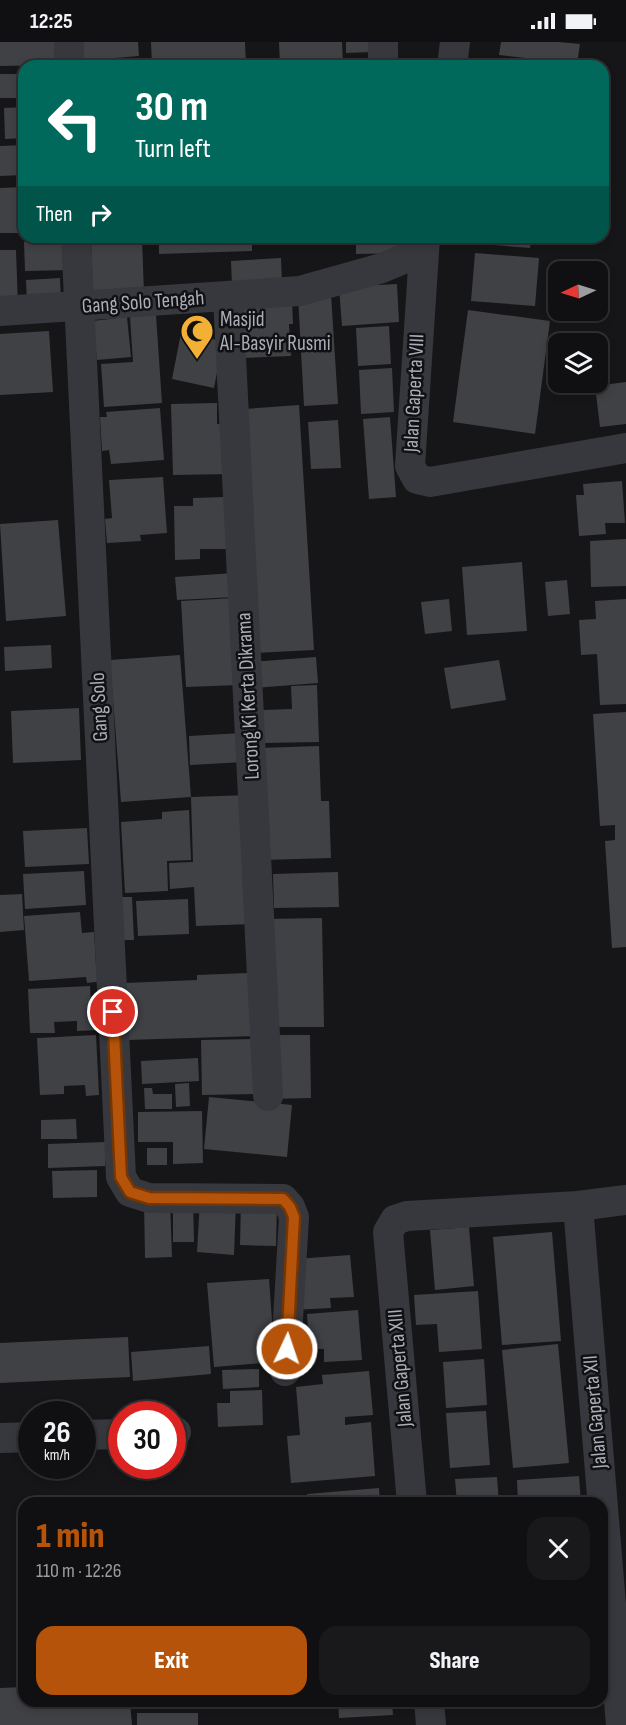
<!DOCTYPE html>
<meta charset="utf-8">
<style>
body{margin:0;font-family:"Sofia Sans Condensed",sans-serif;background:#19191b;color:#f1f3f6;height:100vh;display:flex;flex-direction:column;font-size:22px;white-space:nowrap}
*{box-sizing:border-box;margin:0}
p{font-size:20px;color:#9c9d9f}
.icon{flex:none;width:33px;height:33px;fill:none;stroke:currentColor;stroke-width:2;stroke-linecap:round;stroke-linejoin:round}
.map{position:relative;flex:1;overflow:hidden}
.details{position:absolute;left:18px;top:1455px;width:590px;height:210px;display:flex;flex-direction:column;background:#101012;border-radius:18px;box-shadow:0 3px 9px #0003,0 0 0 2px #303032}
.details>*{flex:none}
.banner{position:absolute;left:18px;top:18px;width:591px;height:183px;border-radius:18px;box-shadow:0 3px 9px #0003,0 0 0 2px #303032;background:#00695c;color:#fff;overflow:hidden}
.needle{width:39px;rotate:266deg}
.tools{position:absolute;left:548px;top:219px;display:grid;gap:12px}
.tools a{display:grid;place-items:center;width:60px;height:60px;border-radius:12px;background:#101012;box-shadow:0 3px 9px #0003,0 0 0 2px #303032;font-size:30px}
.speed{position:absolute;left:18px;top:1359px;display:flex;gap:12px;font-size:30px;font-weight:700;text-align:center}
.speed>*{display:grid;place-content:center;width:78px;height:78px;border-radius:50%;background:#101012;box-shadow:0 3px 9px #0003,0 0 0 2px #303032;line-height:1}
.speed small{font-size:15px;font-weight:400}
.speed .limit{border:9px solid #d22;background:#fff;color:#111}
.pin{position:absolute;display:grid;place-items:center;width:51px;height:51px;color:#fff;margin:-26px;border:3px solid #fff;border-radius:50%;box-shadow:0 2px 6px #0007}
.me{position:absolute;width:66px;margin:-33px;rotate:3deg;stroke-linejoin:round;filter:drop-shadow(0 0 4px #0008)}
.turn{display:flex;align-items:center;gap:21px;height:126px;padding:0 18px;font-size:27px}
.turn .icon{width:78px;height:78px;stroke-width:2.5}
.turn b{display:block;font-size:42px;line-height:51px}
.then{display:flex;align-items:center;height:57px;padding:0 18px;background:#0003;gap:12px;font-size:22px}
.round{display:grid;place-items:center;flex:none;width:63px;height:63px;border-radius:18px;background:#19191b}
.head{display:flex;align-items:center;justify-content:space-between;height:102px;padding:0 18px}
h1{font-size:36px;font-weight:800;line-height:45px;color:#b45309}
.action{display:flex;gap:12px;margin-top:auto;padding:12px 18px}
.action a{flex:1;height:69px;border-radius:18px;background:#b45309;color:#fff;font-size:24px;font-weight:800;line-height:69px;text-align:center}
.action a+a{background:#19191b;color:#f1f3f6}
.status{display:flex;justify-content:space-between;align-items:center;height:42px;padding:0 30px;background:#101012;direction:ltr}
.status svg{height:16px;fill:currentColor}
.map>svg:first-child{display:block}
.building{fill:#404145}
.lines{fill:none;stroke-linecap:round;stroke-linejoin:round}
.minor{stroke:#37383d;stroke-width:30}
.route-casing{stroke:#753606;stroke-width:15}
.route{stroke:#b45309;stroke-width:10}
.labels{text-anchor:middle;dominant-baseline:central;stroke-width:5;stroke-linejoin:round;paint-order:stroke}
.street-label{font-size:21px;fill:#a8adb8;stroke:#111113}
.poi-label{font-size:21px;fill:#a8adb8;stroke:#111113;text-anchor:start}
</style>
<div class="status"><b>12:25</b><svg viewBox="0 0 49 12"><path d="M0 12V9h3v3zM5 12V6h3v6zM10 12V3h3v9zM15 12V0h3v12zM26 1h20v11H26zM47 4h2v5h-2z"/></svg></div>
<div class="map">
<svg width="626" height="1683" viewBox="0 0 626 1683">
<rect width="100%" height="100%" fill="#161618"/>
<path class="building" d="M0,0h58l1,23 -59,1z
M78,0h60l1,14 -59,5z
M151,0h94l1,24h-94z
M279,0h63l1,24h-63z
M346,0h26v10l-26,1z
M501,0h57l22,2 -3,20 -78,-9z
M500,19l25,4v1h-25z
M0,32h24v24h-24z
M24,65v31l-19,1 -1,-31z
M24,103v30l-24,1v-30z
M24,145v46h-24v-45z
M142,195l2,57 -51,1 -2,-57z
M159,195h93v14l-93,3z
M356,195h51v16l-51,1z
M482,195h49l-1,11 -49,-4z
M72,199v29l-47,1 -1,-29z
M0,208h16l2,56 -18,1z
M475,211l64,5 -4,48 -64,-5z
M281,216l1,26 -50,2 -1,-25z
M60,236l1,23 -34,3 -1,-24z
M397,242l2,38 -57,4 -3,-39z
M331,252l7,110 -34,2 -6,-110z
M292,257l1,25h-4l2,32 -48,2 -12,-56z
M468,268l82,11 -15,113 -82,-12z
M156,273l6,88 -58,4 -3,-43 32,-2 -3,-45z
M127,275l4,40 -34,3 -5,-39z
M389,284l2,38 -33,2 -2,-38z
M49,289l4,61 -53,3v-61z
M181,291l42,8 -9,47 -42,-9z
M392,326l2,44 -33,2 -2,-44z
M626,340v42l-26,3 -5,-41z
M217,361v21h14l1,50 -59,1 -2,-71z
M299,363l15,245 -61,3 -9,-244z
M160,366l4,52 -53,4 -2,-14 -7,1 -2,-34h7l-1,-5z
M390,375l6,80 -27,2 -6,-80z
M338,378l3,48 -30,1 -3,-47z
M163,435l4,56 -27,2 1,6 -34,2 -2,-24 7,-1 -3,-38z
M622,439l3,42h-20l1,11 -27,2 -3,-41h8l-1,-11z
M224,455l10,52h-34v10l-25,1 -1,-54h19v-8z
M58,478l8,96 -60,5 -6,-97z
M626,497v47l-35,1 -1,-46z
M522,520l5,69 -60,4 -5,-68z
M234,531l1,24 -58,3 -2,-23z
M567,538l3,34 -22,2 -3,-34z
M234,556l5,87 -53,2 -5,-86z
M449,557l3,32 -27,3 -4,-32z
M626,557v105l-26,1 -3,-51 -16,1 -2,-35 17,-1 -1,-18z
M51,603l1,23 -47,3 -1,-24z
M180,613l11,142 -70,5 -11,-142z
M316,615l2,26 -65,5 -2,-26z
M499,618l7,40 -55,9 -7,-41z
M317,643l2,57 -56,1 -1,-33 30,-1 -1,-23z
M79,666l2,52 -68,3 -2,-52z
M626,670v235l-14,1 -7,-107 10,-1v-15l-15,1 -7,-112z
M242,691l2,29 -54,3 -1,-29z
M319,704l2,55h8l2,57 -68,2 -4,-112z
M248,753l5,129 -57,2 -2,-39 -24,2 -1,-26 24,-1 -2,-65z
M189,768l2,50 -24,1 1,30 -43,2 -4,-71 41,-3v-7z
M87,786l2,36 -64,3 -2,-36z
M84,829l2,34 -61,4 -2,-35z
M338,830l1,35 -65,1 -1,-34z
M22,852l2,36 -24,2v-37z
M116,855h16l2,43h-16z
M188,857l1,35 -51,2 -2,-35z
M80,870l2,21 12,-1 2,34 7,15 -16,2 -1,-6 -57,4 -5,-65z
M322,876l2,109h-56l-2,-108z
M248,931l8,63 -129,4 -2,-57 72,-3v-5z
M90,944l2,34 7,-1 1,11 -23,1v-10l-23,1 1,11h-25l-2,-44z
M96,993l3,60 -13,1 -1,-11 -21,1v8l-24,1 -3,-57z
M270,993h40l1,63 -41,1z
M258,997l2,55 -58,1 -1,-55z
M198,1016l1,23 -57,3 -1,-23z
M189,1041l1,23 -14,1 -1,-23z
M144,1046h8l1,6h19v15h-27z
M209,1055l83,8 -5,52 -83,-8z
M202,1069l1,52 -30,1v-22h-35v-30z
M76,1077l1,20h-36v-19z
M105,1100v24l-57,2v-24z
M147,1106h20v17h-20z
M97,1128v27l-44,1 -1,-27z
M173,1158h20l1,42h-21z
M200,1158l36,2 -2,53 -37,-3z
M241,1158h36l-1,46 -36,-1z
M170,1159l2,56 -27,1 -1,-56z
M469,1185l5,59 -39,4 -5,-60z
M552,1190l9,109 -59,4 -9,-108z
M350,1213l4,42 -24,1 1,10 -38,2 3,-51z
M269,1237l6,83 -61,5 -7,-84z
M478,1249l4,58 -43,3 -2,-28 -21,1 -2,-30z
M358,1268l4,50 -38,2v-13h-15l-2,-35z
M128,1295l2,40 -130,6v-40z
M558,1302l11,119 -56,5 -11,-118z
M209,1304l2,28 -78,7 -2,-29z
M484,1317l3,46 -41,3 -3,-46z
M259,1327v18l-36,2 -1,-19z
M369,1329l4,44 -28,2v8l26,-3 4,54 -84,7 -4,-47 13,-1 -4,-48 27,-3 -1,-9z
M262,1348l1,35 -45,2 -1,-24h13v-12z
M486,1369l4,54 -40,3 -4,-55z
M579,1434l2,27h-63l-1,-23z
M497,1435l2,26h-42l-2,-24z
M379,1446l1,15h-72l-1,-9z
M24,1645v14h106l2,24h-132v-37z
M338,1659h54l1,14 -54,3z
M137,1671h61v12h-61z"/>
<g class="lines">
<path class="minor" d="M69,0v24
M383,24v-24
M452,24l3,-24
M76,195l45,940 9,15 19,6 134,1 7,8 4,10 -9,154
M425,195l-15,229 7,13 13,3 196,-34
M228,255l40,799
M0,269l300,-20 82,-23 41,-17
M578,1164l43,519
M172,1390h4
M82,1393l40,-1
M0,1396l32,-1
M412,1461l-24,-271 7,-12 12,-4 171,-10 48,-6
M429,1659l2,24"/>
</g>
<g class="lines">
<defs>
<path id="route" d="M113,970l8,165 9,15 19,6 134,1 7,8 4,10 -7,132"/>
</defs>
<use href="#route" class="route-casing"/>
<use href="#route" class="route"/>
</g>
<defs>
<symbol id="mosque-pin" viewBox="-11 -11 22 30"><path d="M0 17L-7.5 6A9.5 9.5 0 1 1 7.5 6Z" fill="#f2b134" stroke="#111113"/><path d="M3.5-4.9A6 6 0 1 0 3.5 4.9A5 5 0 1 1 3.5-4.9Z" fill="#111"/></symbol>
</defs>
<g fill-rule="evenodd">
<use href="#mosque-pin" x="178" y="270" width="38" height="52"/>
</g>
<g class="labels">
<g class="street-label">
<text transform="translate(143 260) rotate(-4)">Gang Solo Tengah</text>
<text transform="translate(414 351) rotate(-87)">Jalan Gaperta VIII</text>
<text transform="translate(248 654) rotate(-93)">Lorong Ki Kerta Dikrama</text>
<text transform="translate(99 665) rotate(-93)">Gang Solo</text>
<text transform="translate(400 1326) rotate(-95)">Jalan Gaperta XIII</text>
<text transform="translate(595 1370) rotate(-95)">Jalan Gaperta XII</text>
</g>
<g class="poi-label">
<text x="220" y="277">Masjid<tspan x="220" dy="24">Al-Basyir Rusmi</tspan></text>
</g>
</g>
</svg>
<div class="tools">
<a><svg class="needle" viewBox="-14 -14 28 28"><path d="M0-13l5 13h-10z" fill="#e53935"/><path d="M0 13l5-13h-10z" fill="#9c9d9f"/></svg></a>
<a><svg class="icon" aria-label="layers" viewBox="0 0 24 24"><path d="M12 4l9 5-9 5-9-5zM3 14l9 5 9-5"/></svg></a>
</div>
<div class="speed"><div>26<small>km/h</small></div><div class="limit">30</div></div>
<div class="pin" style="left:113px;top:970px;background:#d93025"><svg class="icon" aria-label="arrive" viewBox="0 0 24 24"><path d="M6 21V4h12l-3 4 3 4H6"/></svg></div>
<svg class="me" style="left:287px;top:1307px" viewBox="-20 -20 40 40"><circle r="17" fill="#b45309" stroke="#fff" stroke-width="3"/><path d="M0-11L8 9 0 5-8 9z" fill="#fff"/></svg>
<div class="banner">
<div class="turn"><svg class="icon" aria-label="left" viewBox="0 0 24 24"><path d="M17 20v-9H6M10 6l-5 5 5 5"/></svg><div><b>30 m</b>Turn left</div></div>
<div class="then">Then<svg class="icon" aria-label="right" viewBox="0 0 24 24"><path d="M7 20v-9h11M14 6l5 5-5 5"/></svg></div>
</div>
<section class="details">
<div class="head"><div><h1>1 min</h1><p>110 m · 12:26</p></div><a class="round"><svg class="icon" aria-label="close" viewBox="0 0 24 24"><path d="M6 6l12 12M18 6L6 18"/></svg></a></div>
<div class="action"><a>Exit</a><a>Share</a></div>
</section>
</div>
